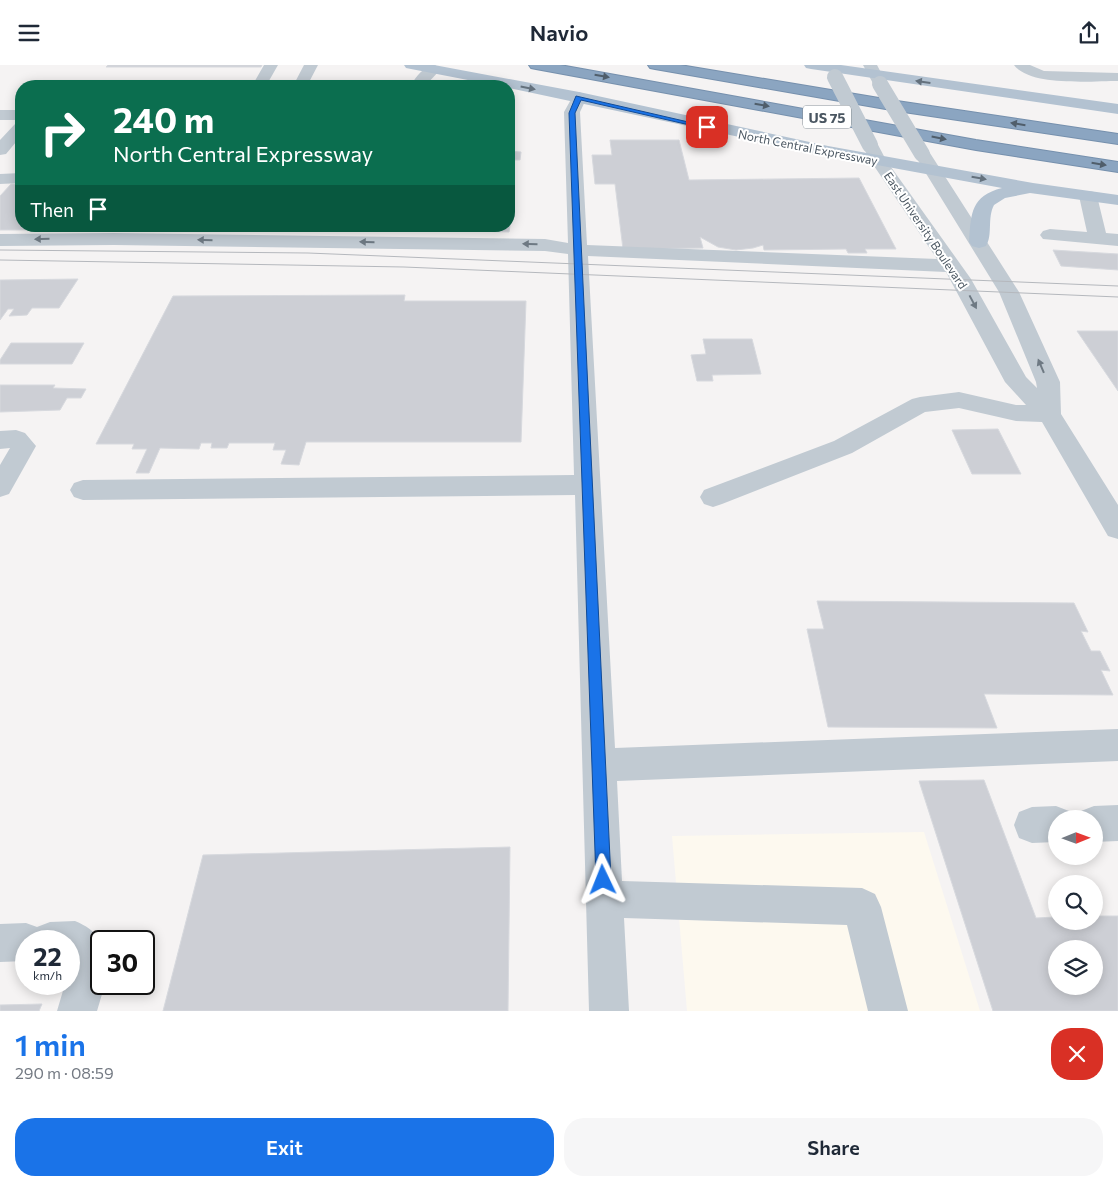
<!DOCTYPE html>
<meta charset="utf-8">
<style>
body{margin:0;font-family:Commissioner,sans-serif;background:#f6f6f7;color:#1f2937;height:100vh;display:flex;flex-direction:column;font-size:19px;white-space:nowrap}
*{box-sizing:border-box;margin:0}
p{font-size:16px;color:#747a83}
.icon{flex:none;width:28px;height:28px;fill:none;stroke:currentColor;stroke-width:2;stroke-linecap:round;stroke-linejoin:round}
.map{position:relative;height:946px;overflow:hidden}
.drawer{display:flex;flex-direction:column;background:#fff;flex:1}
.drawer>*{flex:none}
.hud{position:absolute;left:15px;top:15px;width:500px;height:152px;border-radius:20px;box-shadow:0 2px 12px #0003;background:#0b6e4f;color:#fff;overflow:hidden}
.needle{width:32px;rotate:89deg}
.controls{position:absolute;left:1048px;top:745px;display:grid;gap:10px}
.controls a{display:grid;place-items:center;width:55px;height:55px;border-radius:50%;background:#fff;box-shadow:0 2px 12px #0003;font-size:25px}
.speed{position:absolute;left:15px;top:865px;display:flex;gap:10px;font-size:25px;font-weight:700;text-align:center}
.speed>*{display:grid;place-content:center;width:65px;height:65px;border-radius:50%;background:#fff;box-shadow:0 2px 12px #0003;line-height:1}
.speed small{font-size:12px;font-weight:400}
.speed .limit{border:2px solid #111;border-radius:8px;background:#fff;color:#111}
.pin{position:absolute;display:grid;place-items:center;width:42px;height:42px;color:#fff;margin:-21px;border-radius:10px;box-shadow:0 2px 8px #0006}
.me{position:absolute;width:55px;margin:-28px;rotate:358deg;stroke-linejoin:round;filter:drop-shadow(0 0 4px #0008)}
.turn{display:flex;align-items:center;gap:18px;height:105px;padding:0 15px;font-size:22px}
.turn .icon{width:65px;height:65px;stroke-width:2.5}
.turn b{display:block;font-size:35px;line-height:42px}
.then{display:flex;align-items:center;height:48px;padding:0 15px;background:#0003;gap:10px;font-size:19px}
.round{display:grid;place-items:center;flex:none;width:52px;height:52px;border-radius:20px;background:#f6f6f7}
.headline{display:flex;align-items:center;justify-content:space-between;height:85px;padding:0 15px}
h1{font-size:30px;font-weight:600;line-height:38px;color:#1a73e8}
.action{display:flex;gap:10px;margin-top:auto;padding:10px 15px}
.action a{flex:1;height:58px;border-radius:20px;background:#1a73e8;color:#fff;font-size:20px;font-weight:600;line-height:58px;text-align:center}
.action a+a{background:#f6f6f7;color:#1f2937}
header{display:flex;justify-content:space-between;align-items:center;height:65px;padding:0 15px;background:#fff;font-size:22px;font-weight:600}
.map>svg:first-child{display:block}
.commercial{fill:#fdf9ef}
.building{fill:#cdcfd5;stroke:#d7d9de;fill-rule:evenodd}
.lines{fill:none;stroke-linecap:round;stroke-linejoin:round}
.highway-casing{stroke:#7690ad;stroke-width:2}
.minor{fill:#c1cad2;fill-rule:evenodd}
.major{fill:#b3c2d1;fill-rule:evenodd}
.highway{fill:#8ba5c1;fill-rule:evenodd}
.tram{stroke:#b5b8bd;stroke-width:1}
.minor-bridge{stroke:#c1cad2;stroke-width:16}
.oneway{fill:#505e6b}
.oneway2{fill:#64717d}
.oneway3{fill:#6e7983}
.route{fill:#1a73e8;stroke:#114b97}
.labels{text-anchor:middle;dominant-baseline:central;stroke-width:4;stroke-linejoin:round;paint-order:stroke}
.far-street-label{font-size:12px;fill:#4a5661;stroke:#fff}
.shield{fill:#fff;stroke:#808990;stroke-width:1}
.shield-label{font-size:14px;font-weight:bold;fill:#4a5661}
</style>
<header><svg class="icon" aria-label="menu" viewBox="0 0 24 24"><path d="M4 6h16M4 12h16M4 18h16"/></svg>Navio<svg class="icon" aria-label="share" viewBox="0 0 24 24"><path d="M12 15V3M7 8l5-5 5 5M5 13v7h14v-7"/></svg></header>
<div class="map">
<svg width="1118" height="946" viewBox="0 0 1118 946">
<rect width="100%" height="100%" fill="#f5f3f3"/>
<path class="commercial" d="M924,767l56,179h-293l-15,-175z"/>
<path class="building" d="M108,0h154l-1,2h-155z
M610,75h69l10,40 170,-2 37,71h-31l2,4h-19l-2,-4 -82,1 -1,-5 -10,3 -17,2 -18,-3 -18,-10 3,11 -80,1 -8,-65h-20l-3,-29h20z
M509,86l12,1 -1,8h-11z
M11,119h10v42h89l-2,4h-108v-34z
M509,143h4l-4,24 -175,-5 175,-1z
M1053,185l65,4v16l-57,-4z
M78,214l-19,29h-27l-5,7 -18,1 5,-7h-6l-8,11v-40z
M405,230l-1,6h122l-5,141h-215l-7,23 -18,-1 5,-14h-13l2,-7h-46l-2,5h-16l1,-5h-11l-2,6 -39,-1 -11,25h-13l11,-24h-15l2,-5h-38l77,-148z
M1077,266h41v60z
M703,274h49l9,35 -49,1 1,6h-16l-6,-26 15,-1z
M11,278h73l-12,21h-72v-4z
M0,320h55l-2,3 33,1 -5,9h-14l-7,12 -60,2z
M998,364l23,45h-49l-20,-44z
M817,536l257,2 14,29 -7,-1 10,20h9l10,20 -9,-1 12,25 -129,-1 13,34 -169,-1 -21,-98h17z
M984,715l52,138 20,-1v4h38v-5h24v95h-125l-74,-230zM1056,884h38v37h-38z
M510,782l-2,164h-345l40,-156z
M42,939l-3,7h-39v-6z"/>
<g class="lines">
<defs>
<path id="highway" d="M529,0h31l416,75 142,22v10l-142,-22 -440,-81 -5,-1z
M648,0h32l217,36 221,33v10l-221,-33 -242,-42 -5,-1z"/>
</defs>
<use href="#highway" class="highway-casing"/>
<path class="minor" d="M264,0h14l-12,21h-14z
M304,0h14l-11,21h-14z
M435,0l6,4 -16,17h-14c4,-9 13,-20 24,-21z
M863,0h14l10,19 -2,3h-10z
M1014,0h16l14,6 74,2v8c-26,0 -88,6 -104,-16z
M60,15h58l5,1 2,3 -1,2h-70l-1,-2 2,-3z
M579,27l5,2 3,3 -7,15 7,133 350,14 -67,-99 -8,-15 2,-4h12l10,19 85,119 55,98 11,11 -1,-6 -37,-90 -85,-138 2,-4h12l91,142 41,90 1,32 57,91v34l-10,-3 -66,-114 -26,-1 -57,-13 -34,4 -73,41 -130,51 -9,3 -9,-3 -4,-7 4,-7 130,-49 78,-42 8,-2 39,-5 57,13h10l-21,-23 -59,-110 -358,-16 27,492 503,-19v32l-501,20 5,100 240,7 13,6 6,13 27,104h-40l-21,-86 -223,-7 5,93h-40l-14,-516 -492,5 -9,-3 -4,-7 4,-7 9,-3 491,-5 -6,-221 -23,-3 -431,-6 -114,1v-12l114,-1 431,6 23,4 -4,-131 10,-18z
M0,45h21v10h-21z
M21,57v14l-15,18 -6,1v-15l15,-16z
M21,108v10l-21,1v-10z
M1088,126l6,1 3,4 9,37 12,1v12l-75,-7 -3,-4 3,-4 7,-2 37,3 -8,-36 3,-4z
M16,365l9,3 11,13 -27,48 -9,3v-32l10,-17 -10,1v-18z
M1118,740v36l-24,1v-23h-16l3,-8 13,-5z
M1056,741l13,5 3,8h-16v23l-24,1 -13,-5 -5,-13 5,-13 13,-5z
M75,856c34,14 26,32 26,63h4l-8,27h-40l8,-27h4l2,-18 -2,-3v-22h-43v20l-26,1v-38l26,-1 11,4 13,-5z"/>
<path class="major" d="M404,0h30l145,27 249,54 205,37 85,12v10l-88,-12 -25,5 -11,7c-7,13 -1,30 -8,41l-7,2 -7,-2 -3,-4c2,-29 2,-46 33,-54l-174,-32 -319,-68v-2h-10l-88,-17 -5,-1z
M804,0h37l277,39v10l-307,-45 -5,-1z"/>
<use href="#highway" class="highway"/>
<path class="tram" d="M0,185l308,3 810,33
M0,195l404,7 714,30"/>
<path class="minor-bridge" d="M835,12l35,68
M880,19l42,70"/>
</g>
<defs><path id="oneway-solid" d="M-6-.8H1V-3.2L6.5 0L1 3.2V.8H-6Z" transform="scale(1.25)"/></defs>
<g class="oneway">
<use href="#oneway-solid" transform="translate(602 11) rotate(10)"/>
<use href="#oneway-solid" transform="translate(762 40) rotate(10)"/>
<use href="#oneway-solid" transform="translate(1018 59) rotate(-171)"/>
<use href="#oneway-solid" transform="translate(939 73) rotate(11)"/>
<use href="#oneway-solid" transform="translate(1099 99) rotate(9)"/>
</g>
<g class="oneway2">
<use href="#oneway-solid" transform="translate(923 17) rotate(-172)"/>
<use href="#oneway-solid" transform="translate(528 23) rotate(11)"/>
<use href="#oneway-solid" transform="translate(979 113) rotate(10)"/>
</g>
<g class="oneway3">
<use href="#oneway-solid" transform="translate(42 174) rotate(179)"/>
<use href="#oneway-solid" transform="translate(205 175) rotate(-179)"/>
<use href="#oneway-solid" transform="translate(367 177) rotate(-179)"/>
<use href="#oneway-solid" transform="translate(530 179) rotate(-179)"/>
<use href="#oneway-solid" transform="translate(973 237) rotate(62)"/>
<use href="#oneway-solid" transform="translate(1041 301) rotate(-113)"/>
</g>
<path class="route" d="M576,31l134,31 -3,2 -126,-29 -6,13 36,767 -2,5 -6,3 -5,-3 -2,-5 -27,-767z"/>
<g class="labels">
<g class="far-street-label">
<text transform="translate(808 82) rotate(11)">North Central Expressway</text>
<text transform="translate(926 165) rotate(56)">East University Boulevard</text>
</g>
<rect class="shield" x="803" y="40.5" width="48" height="23" rx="4"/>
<g class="shield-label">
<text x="827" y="52">US 75</text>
</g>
</g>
</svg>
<div class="controls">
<a><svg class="needle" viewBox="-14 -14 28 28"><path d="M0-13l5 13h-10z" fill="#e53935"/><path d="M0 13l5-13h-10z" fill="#747a83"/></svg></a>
<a><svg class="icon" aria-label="search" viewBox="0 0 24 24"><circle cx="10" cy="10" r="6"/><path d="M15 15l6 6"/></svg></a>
<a><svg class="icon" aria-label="layers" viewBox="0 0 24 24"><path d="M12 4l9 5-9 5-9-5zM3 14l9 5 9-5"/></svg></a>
</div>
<div class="speed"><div>22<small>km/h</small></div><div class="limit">30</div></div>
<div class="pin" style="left:707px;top:62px;background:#d93025"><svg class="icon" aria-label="arrive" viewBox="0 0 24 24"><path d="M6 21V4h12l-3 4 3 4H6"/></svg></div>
<svg class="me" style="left:603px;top:815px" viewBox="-20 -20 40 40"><path d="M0-17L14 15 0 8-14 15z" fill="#1a73e8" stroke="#fff" stroke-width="4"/></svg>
<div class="hud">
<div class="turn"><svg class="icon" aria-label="right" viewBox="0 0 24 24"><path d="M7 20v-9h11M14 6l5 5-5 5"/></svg><div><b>240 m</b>North Central Expressway</div></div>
<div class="then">Then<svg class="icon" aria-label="arrive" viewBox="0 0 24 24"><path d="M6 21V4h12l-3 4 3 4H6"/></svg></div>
</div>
</div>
<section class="drawer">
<div class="headline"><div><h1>1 min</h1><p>290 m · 08:59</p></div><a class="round" style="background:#d93025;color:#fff"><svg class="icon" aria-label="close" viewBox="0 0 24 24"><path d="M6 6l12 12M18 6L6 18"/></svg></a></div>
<div class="action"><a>Exit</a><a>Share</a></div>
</section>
